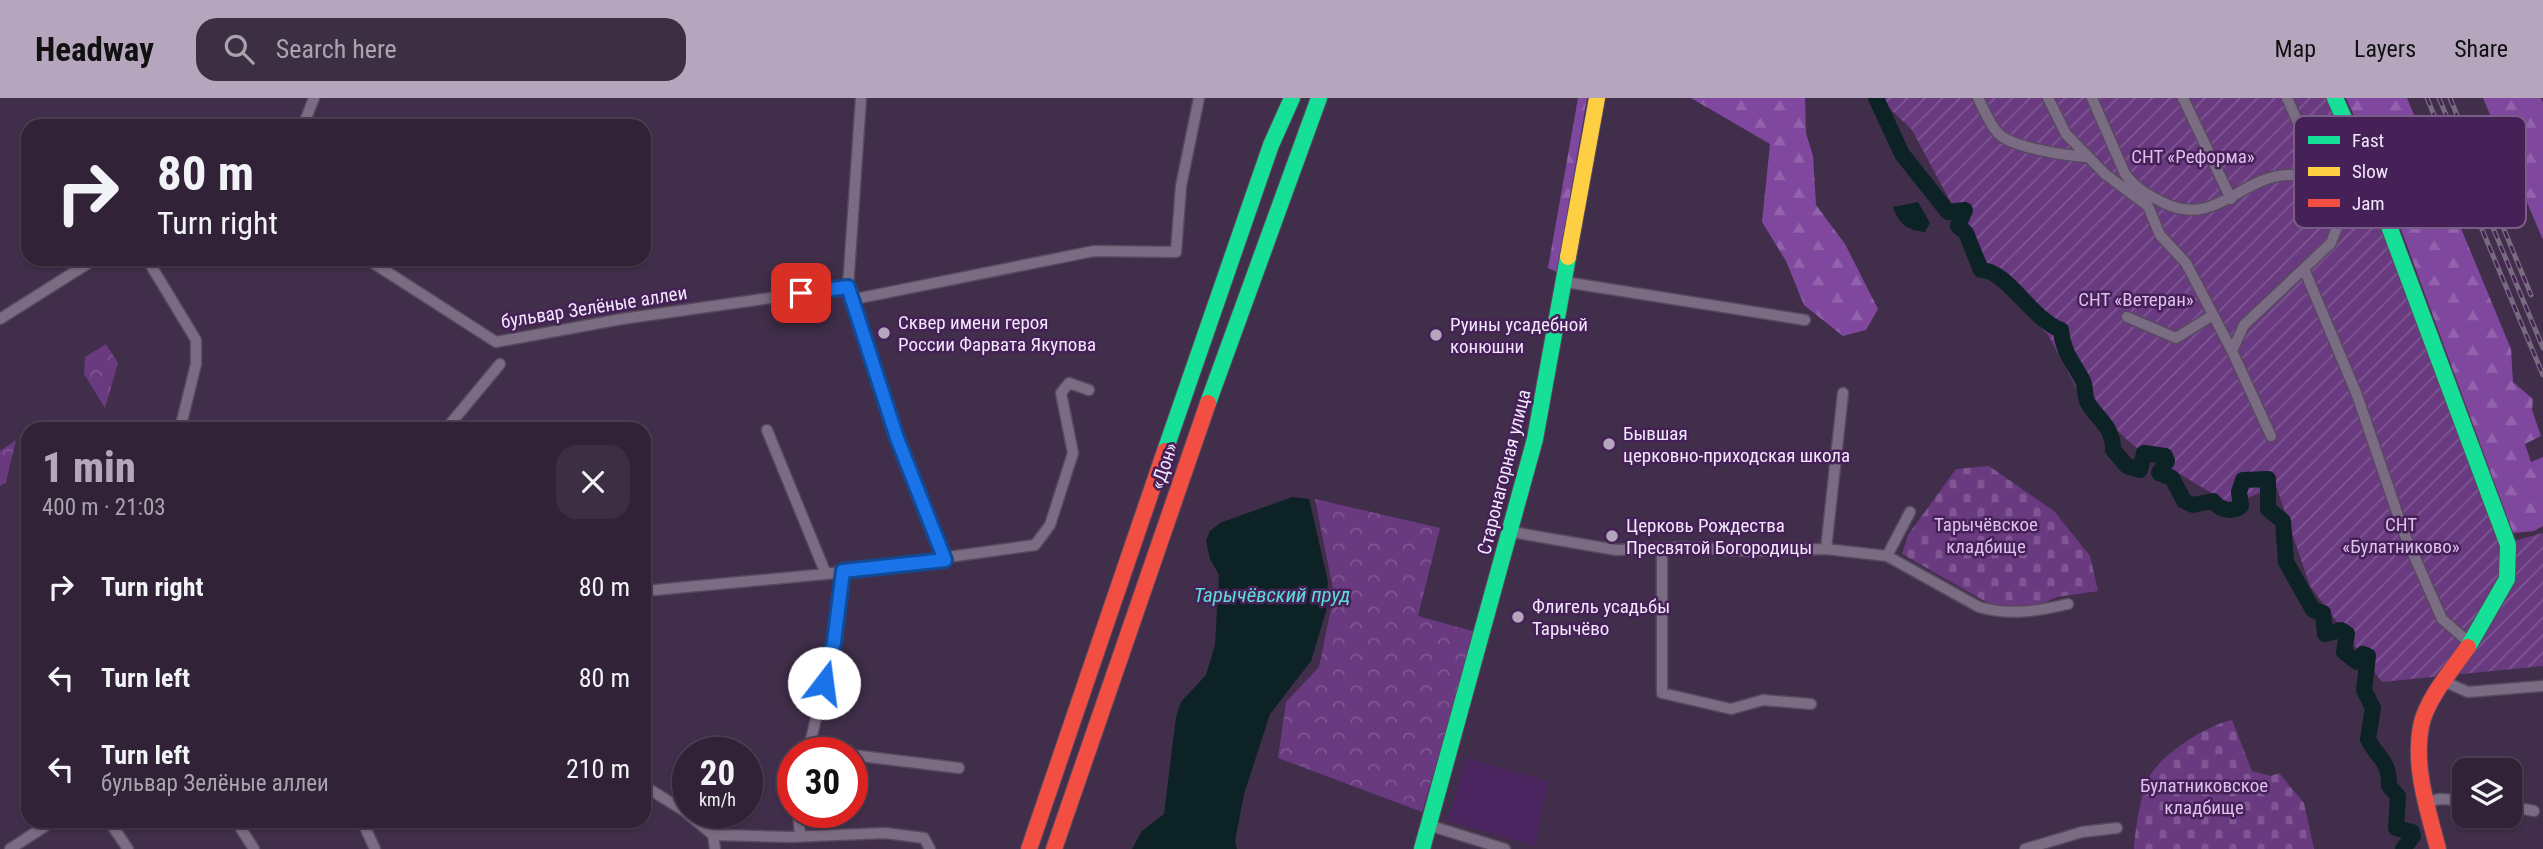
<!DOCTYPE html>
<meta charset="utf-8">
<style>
body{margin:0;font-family:"Roboto Condensed",sans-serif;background:#3d2f43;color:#f1f3f6;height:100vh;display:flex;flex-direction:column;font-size:26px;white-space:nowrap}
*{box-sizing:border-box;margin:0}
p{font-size:23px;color:#a8a4ae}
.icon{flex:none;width:38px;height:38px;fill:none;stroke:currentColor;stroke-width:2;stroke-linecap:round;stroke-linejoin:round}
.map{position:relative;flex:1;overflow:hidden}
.sheet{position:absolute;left:21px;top:324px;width:630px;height:406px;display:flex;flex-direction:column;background:#312238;border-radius:21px;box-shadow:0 2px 5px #0004,0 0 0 2px #4c3f53}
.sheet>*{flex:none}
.banner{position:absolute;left:21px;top:21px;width:630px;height:147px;border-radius:21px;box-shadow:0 2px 5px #0004,0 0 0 2px #4c3f53;background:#312238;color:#f1f3f6;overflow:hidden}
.tools{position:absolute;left:2452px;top:660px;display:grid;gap:14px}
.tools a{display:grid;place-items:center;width:70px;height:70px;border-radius:14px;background:#312238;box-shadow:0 2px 5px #0004,0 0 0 2px #4c3f53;font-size:35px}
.speed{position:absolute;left:672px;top:639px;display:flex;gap:14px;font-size:35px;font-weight:700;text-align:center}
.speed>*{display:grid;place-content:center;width:91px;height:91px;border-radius:50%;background:#312238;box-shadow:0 2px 5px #0004,0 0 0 2px #4c3f53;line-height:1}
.speed small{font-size:18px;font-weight:400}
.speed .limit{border:10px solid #d22;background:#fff;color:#111}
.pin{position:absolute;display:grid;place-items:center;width:60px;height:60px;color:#fff;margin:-30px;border-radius:14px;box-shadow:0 4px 10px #0006}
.me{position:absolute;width:77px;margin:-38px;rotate:15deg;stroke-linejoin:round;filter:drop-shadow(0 0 5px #0008)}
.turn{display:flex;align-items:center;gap:24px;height:147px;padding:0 21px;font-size:32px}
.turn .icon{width:91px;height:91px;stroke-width:2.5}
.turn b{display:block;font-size:49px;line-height:60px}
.round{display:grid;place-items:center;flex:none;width:74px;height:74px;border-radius:21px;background:#3d2f43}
.head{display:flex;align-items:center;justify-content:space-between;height:119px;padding:0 21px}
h1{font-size:42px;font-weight:800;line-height:52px;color:#b5a6bd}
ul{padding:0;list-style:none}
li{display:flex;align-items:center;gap:21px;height:91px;padding:0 21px}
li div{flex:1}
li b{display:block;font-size:26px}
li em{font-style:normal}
header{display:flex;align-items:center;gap:42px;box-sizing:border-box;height:98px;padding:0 35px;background:#b5a6bd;color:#111}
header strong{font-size:33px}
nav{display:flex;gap:38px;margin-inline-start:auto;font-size:24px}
.search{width:490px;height:63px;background:#3d2f43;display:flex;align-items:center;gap:18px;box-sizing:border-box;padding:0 24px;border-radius:21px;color:#a8a4ae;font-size:26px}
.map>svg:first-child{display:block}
.built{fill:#4b255f}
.forest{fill:url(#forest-firs)}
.cemetery{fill:url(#cemetery-stones)}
.park{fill:url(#park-crowns)}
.garden{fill:url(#garden-furrows)}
.water{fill:#0c2224}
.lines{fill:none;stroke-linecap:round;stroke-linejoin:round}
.river{stroke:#0c2224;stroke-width:16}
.street-casing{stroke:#58495f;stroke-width:13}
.fast-casing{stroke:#58495f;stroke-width:18}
.slow-casing{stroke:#58495f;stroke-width:18}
.jam-casing{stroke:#58495f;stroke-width:18}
.street{stroke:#7a6c82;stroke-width:10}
.fast{stroke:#16e098;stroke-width:16}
.slow{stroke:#ffcf43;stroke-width:16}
.jam{stroke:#f24e42;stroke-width:16}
.rail-casing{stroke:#786a7f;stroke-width:5}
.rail{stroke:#452157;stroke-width:2.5;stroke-dasharray:8;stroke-linecap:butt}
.route-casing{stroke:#114b97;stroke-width:18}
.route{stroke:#1a73e8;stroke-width:12}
.poi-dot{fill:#b5a6bd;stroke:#452157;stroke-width:2.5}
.labels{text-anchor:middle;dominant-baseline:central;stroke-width:5;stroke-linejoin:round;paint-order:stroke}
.park-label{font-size:19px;fill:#debff0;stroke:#452157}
.street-label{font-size:19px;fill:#f3e7fb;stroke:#452157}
.poi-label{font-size:19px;fill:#f3e7fb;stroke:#452157;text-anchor:start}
.water-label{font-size:21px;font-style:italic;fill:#5bdbd7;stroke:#452157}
.key{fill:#452157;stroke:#795c88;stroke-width:2}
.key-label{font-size:19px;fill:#f3e7fb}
</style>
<header>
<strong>Headway</strong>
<div class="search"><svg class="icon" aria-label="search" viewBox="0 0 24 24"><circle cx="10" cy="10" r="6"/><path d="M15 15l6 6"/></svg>Search here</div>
<nav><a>Map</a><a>Layers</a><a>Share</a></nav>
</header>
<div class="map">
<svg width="2543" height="751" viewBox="0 0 2543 751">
<defs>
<pattern id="forest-firs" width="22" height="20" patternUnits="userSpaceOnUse" patternTransform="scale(1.75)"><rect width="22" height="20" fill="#80479e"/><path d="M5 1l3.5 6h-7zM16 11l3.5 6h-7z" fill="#9262ac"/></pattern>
<pattern id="cemetery-stones" width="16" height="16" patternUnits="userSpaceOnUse" patternTransform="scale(1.75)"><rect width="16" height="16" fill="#693a80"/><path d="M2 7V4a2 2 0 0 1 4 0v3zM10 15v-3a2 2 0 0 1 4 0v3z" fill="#7f5693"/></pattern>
<pattern id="park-crowns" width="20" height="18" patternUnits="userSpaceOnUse" patternTransform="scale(1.75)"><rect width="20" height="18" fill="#693a80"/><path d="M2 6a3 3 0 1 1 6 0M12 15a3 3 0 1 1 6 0" fill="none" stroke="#7f5693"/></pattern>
<pattern id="garden-furrows" width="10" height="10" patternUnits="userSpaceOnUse" patternTransform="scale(1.75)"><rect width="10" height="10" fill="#693a80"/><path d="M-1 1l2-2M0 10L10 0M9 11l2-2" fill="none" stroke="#7f5693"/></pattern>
</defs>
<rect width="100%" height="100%" fill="#412e4a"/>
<path class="built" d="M1466,660l82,23 -13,65 -87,-25z"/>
<path class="forest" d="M1578,0h9l-30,174 -9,-4z
M1691,0h114l1,35 7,23 3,49 29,39 33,65 -12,21 -23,6 -39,-31 -18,-44 -24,-39 8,-78z
M2346,0h61l104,251 2,33 20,17 -1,11 9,26 -16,8 6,18 12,-5v69l-9,5 -21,2 -129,-350z
M2483,0h58l2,4v138z"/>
<path class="cemetery" d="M1989,368l65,45 36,45 8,35 -41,6 -20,9 -42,1 -93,-53 6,-19 48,-66z
M2232,622l20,51 19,5 8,-3 25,30 10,46h-180c1,-18 7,-60 17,-75 14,-22 56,-49 81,-54z"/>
<path class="park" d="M106,246l12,19 -13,45 -21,-34 1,-17z
M16,342l-10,42 -6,4v-35z
M1315,401l125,29 -22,88 58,16 -54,180 -144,-54 8,-56 33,-35 15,-73z"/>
<path class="garden" d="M1879,0h462l173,443 29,-8v133l-161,16 -72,-96 -34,-100 -45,19 -97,-59 -51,-46 -35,-65 -61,-65 -75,-140z"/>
<path class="water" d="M1918,104l12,21 -5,9c-18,-2 -26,-8 -32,-25z
M1292,399l17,2 19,83 -2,29 -15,50 -41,53 -26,80 -9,47 2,8h-105l10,-18 22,-17 12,-97 5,-15 25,-27 9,-30 4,-70 -9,-16 -4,-18 4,-10 10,-8z"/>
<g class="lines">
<path class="river" d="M1876,0l26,56 46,58 17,-2 -7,16 8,7 15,37c26,0 50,49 80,60 3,25 11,30 22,51 3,6 1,16 5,22 11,18 25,23 25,47l14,16 13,4 4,-17 21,3 2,5 -8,12 13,5 12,23 9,4 20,-4c7,9 19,12 28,5l-2,-14 4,-12 25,-1v30l15,12 3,41 27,48 10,3 2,21 16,-4 6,4 -3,18 13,10 6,-8 5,2 -4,34 9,18 -5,31c10,21 21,19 21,47l9,10 -2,32 16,4 1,4 -10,13"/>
<defs>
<path id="street" d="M861,0l-13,189 49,151 48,122
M1978,0c6,11 11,25 19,34 13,16 68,23 89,25
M2048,0l18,36 39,40 43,32 12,29 26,28 46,88 39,85
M2092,0l33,76c10,14 23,21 39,29 52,25 76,-27 125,-28 23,0 40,10 60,20
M2183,0l48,101
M2287,0l29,65 -3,13
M303,28l11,-28
M147,161l49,81v24l-16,65
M367,161l129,83 126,-23 226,-32
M2304,171l53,126 47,138 38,86 29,25
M1565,184l240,38
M850,202l244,-49 82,1 5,-66 18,-88
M2127,219l49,21 37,-23
M0,221l95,-60
M2232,253l12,-26 87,-82 18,-48 23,-9
M446,331l54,-65
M767,332l59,144
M1512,434l104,18 67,-3 67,4 76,-2 61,7 23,-44
M1662,451v144l69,16 32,-9 48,4
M1826,451l17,-156
M1887,458l92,51c30,9 59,4 89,-3
M644,493l182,-17 209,-29 15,-20 23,-72 -12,-60 8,-10 20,7
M2443,583l25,11 75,-6
M809,650l28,4
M808,654l26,-110 9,-71
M852,657l107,13
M644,688l39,24 30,25 77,2 95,-4 39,5 6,11
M2426,705l13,-4 25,1
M2510,708l24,5
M798,714l2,23
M109,723l19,28
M236,723l18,28
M362,723l13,28
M1428,727l77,24
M713,737l2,14
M10,751l43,-28
M2025,751l57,-17 35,-4"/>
<path id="fast" d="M2335,0l42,96 131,351 -1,34 -39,68
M1208,305l111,-305
M1165,353l106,-306 21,-47
M1422,751l113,-410 33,-182"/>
<path id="slow" d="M1568,159l29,-159"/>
<path id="jam" d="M1029,751l136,-398
M1054,751l154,-446
M2438,751c-10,-39 -25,-82 -17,-123 5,-26 32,-58 47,-79"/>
</defs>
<use href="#street" class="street-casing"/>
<use href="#fast" class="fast-casing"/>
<use href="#slow" class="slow-casing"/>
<use href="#jam" class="jam-casing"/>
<use href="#street" class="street"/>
<use href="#fast" class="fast"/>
<use href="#slow" class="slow"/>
<use href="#jam" class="jam"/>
<defs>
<path id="rail" d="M2427,0l116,277
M2439,0l104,250
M2450,0l81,197"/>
</defs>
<use href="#rail" class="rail-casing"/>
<use href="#rail" class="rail"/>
</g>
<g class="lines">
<defs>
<path id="route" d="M801,195l47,-6 49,151 48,122 -102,11 -9,71 -10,41"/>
</defs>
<use href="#route" class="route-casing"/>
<use href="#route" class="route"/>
</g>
<g class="poi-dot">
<circle cx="884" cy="235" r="7"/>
<circle cx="1436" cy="237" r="7"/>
<circle cx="1609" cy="346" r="7"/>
<circle cx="1612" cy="438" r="7"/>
<circle cx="1518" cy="519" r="7"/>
</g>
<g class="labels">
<g class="park-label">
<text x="2193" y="58">СНТ «Реформа»</text>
<text x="2136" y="201">СНТ «Ветеран»</text>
<text x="1986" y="426">Тарычёвское<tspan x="1986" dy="22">кладбище</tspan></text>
<text x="2401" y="426">СНТ<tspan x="2401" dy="22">«Булатниково»</tspan></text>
<text x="2204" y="687">Булатниковское<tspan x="2204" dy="22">кладбище</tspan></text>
</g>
<g class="street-label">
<text transform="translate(594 209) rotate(-9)">бульвар Зелёные аллеи</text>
<text transform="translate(1164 368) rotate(-71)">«Дон»</text>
<text transform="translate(1504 374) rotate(-76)">Старонагорная улица</text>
</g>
<g class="poi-label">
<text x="898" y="224">Сквер имени героя<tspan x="898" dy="22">России Фарвата Якупова</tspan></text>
<text x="1450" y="226">Руины усадебной<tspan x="1450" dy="22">конюшни</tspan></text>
<text x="1623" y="335">Бывшая<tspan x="1623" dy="22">церковно-приходская школа</tspan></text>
<text x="1626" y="427">Церковь Рождества<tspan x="1626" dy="22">Пресвятой Богородицы</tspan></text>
<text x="1532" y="508">Флигель усадьбы<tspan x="1532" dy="22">Тарычёво</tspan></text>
</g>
<g class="water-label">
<text x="1272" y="497">Тарычёвский пруд</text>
</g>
</g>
<rect x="2294" y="18" width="232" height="112" rx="10" class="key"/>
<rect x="2308" y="38" width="32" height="8" fill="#16e098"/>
<rect x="2308" y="69" width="32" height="9" fill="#ffcf43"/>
<rect x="2308" y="101" width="32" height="8" fill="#f24e42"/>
<g class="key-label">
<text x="2352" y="49">Fast</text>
<text x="2352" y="80">Slow</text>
<text x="2352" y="112">Jam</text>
</g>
</svg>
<div class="tools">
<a><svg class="icon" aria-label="layers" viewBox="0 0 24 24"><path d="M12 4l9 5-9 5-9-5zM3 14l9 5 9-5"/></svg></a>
</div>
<div class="speed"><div>20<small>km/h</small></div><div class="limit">30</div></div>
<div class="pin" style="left:801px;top:195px;background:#d93025"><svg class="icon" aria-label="arrive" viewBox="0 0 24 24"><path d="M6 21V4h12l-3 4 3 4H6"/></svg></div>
<svg class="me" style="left:824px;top:585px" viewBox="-20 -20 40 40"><circle r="19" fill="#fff"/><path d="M0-13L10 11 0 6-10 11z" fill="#1a73e8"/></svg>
<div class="banner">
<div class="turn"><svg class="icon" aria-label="right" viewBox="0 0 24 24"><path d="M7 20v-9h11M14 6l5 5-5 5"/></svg><div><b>80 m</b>Turn right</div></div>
</div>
<section class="sheet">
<div class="head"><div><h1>1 min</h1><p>400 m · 21:03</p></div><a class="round"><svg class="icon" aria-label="close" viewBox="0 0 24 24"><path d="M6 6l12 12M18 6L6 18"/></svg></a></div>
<ul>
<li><svg class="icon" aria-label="right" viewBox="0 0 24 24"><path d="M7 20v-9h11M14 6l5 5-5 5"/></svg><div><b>Turn right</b></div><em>80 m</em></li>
<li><svg class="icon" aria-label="left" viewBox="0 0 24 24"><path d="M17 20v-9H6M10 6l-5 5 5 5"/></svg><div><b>Turn left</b></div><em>80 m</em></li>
<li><svg class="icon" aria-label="left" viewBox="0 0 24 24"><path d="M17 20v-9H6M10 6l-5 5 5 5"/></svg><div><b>Turn left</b><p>бульвар Зелёные аллеи</p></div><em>210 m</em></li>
</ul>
</section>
</div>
